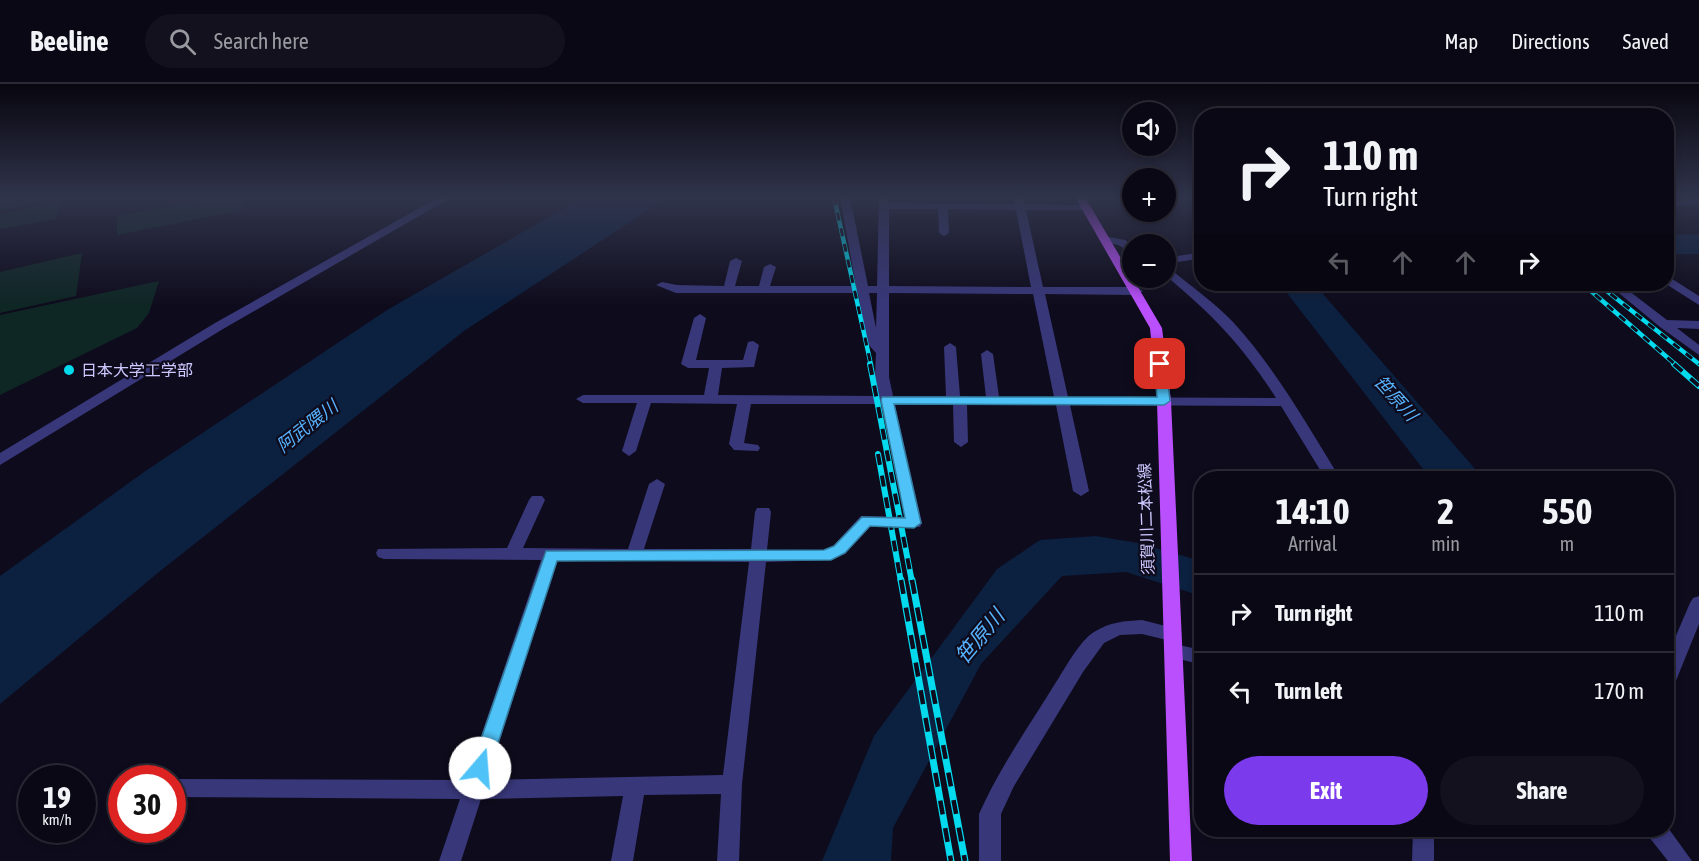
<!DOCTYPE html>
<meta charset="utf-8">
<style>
body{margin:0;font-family:"Asap Condensed","Noto Sans JP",sans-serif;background:#13111e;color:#f1f3f6;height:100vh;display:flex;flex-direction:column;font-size:22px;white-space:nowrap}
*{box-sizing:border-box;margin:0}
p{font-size:20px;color:#999aa0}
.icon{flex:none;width:33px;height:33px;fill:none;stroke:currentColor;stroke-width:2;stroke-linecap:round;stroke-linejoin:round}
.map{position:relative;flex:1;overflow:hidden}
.details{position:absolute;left:1194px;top:387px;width:480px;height:366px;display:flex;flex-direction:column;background:#0a0815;border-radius:24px;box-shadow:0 3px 9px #0003,0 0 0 2px #2a2934}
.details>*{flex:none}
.top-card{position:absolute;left:1194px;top:24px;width:480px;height:183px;border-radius:24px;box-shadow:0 3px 9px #0003,0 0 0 2px #2a2934;background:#0a0815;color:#f1f3f6;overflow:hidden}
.tools{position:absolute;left:1122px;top:18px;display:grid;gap:12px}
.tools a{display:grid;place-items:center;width:54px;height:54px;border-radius:50%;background:#0a0815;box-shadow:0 3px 9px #0003,0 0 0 2px #2a2934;font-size:30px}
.speed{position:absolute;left:18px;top:681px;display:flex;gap:12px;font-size:30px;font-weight:700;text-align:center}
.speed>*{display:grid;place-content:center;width:78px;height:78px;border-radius:50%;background:#0a0815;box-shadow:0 3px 9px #0003,0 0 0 2px #2a2934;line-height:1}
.speed small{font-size:15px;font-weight:400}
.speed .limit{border:9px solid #d22;background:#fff;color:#111}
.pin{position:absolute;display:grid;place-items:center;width:51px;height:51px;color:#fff;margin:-26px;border-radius:12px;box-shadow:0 3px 9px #0006}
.me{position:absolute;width:66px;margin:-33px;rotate:18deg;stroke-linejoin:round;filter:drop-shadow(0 0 4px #0008)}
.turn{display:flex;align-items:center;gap:21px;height:126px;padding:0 30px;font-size:27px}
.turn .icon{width:78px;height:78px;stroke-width:2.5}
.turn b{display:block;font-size:42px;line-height:51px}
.lanes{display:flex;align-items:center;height:57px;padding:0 30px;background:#0003;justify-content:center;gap:30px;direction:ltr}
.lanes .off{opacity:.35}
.eta{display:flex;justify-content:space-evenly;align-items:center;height:102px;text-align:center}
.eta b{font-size:36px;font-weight:700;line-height:42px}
.action{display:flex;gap:12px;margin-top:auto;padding:12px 30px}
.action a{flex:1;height:69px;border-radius:36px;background:#7c3aed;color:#fff;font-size:24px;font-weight:700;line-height:69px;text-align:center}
.action a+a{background:#13111e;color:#f1f3f6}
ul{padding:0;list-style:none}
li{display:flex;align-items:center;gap:18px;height:78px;padding:0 30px;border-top:2px solid #2a2934}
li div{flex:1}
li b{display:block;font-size:22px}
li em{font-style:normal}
header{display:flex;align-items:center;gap:36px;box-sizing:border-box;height:84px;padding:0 30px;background:#0a0815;border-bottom:2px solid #2a2934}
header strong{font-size:28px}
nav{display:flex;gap:33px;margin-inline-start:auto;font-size:21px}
.search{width:420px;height:54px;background:#13111e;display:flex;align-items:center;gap:15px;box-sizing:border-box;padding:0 21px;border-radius:33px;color:#999aa0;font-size:22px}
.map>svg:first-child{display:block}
.green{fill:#0e2624}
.water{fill:#0c203f}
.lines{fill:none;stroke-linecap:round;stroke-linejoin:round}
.stream{stroke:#0c203f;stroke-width:3}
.minor{fill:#38377a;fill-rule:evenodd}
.major{fill:#ba4ffd;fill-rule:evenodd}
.rail-far2-casing{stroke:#03daee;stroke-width:4.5}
.rail-far1-casing{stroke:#03daee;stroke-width:6}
.rail-casing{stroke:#03daee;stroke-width:7}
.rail-far2{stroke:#0e0b1c;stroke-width:3;stroke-dasharray:8;stroke-linecap:butt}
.rail-far1{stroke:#0e0b1c;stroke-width:4;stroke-dasharray:11;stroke-linecap:butt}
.rail{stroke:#0e0b1c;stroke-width:4.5;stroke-dasharray:14;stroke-linecap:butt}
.route{fill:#4fc3f7;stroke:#337fa1;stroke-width:1.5}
.poi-dot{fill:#03daee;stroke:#0e0b1c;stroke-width:2}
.labels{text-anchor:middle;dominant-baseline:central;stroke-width:4.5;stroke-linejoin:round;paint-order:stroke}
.poi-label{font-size:16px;fill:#ccc7fe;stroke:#0e0b1c;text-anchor:start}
.street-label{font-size:16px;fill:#ccc7fe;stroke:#0e0b1c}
.water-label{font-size:18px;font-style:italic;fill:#56b2fd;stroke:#0e0b1c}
.near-water-label{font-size:21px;font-style:italic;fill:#56b2fd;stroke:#0e0b1c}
</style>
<header>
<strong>Beeline</strong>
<div class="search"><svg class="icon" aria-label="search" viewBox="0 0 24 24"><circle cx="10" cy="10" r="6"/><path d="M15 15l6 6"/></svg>Search here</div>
<nav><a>Map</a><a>Directions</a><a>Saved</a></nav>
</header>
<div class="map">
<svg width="1699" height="777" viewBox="0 0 1699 777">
<rect width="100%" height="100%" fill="#0e0b1c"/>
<path class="green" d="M23,113h31l1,2 -55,12v-8z
M218,113h23l2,13 -126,25v-19z
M61,117l-5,18 -56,10v-15z
M82,169l-6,43 -76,17v-41z
M159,197l-10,32 -12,15 -137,67v-80z"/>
<path class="water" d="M584,113h84l-204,134 -305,241 -159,132v-128l144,-104 243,-162z
M1699,150v20h-32v-19z
M1280,200h47l-4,10 160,184h-53z
M1096,452l42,7 63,18v35l-75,-24 -64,4 -81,88 -88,164 -2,33h-69l52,-125 123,-167 43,-29z"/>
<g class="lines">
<path class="stream" d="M0,118l21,-5"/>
<path class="minor" d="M439,113h13l-229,132 -223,136v-12l215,-130z
M840,113h10l18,89h9l2,-89h10v6l125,1 -1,-7h10l2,7 64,1 1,2 -5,3h-59l17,77h94l6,4 -6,4 -92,-1 23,103 208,1c-34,-53 -62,-82 -110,-122v-8l4,1c21,17 44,33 63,53 43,47 74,103 107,156h-15l-44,-72 -211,-1 19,86 -8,5 -8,-5 -17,-86h-89l1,37 -7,5 -7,-5 -1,-37h-58l27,118 -2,4 -49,-1 -26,28 -14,6 -65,2 -24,222 -3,77h-22l4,-67 -77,1 -11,66h-22l12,-65 -142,3 -20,62h-22l21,-62 -288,-2v-18h3l291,1 75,-220 -157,-1 -6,-2 -2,-4 2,-4 129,-1 22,-48 3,-4h10l3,4 -22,48 105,1 21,-65 8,-5 8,5 -21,65h107l4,-37 2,-4h12l2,4 -4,38h56l10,-4 28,-30 44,1 -24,-113h-130l-7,39 14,2 2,3 -2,3 -24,-1 -5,-6 8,-40 -86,-1 -15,48 -7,5 -7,-5 15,-48h-54l-7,-4 7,-4h121l5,-27h-21l-7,-4 13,-46 6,-4 6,4 -10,42h47l5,-18 5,-1 6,4 -5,22 -32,1 -4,27 161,1 -4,-19 1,-24 -9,-10 -9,-50h-182l-20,-8 6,-3 15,3 47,1 6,-25 6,-3 6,3 -7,25h24l5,-19 6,-3 6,3 -6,19h86zM889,125h49l1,24 5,3 5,-3 -1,-24 68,1 15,77 -142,-1zM869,209h8l-1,35zM889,209l144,1 21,103h-55l-6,-43 -6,-4 -6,4 5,43 -26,-1 -4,-49 -6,-4 -6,4 2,49h-53l-4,-19zM558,476l191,2 -26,213 -236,5z
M1699,115v6l-33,1v-6z
M1104,152l21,4 7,5v7l-14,-7 -18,-4 -1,-2z
M1202,168v6l-36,6v-6z
M1666,191l33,21v9l-33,-21z
M1608,200h12l47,36 32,1v8l-22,-1 22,17v10l-39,-28z
M1699,512v28l-26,64 -7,2v-31l24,-56 3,-5z
M1142,536l35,9 3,5 -3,5 -6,2 -29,-7 -22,1 -16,8 -21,29 -69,114 -13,28v47h-22v-47c20,-45 48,-85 74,-127 10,-15 26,-46 41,-55 16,-10 30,-11 48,-12z
M1174,560l28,6v15l-34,-9 -3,-5 3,-5z
M1666,741l26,36h-24l-19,-24 -2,-7h19z
M1413,746h21v31h-22z"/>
<path class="major" d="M1075,113h10l77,131 9,73 21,460h-22l-13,-460 -7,-73z"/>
<defs>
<path id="rail-far2" d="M834,113l37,168
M1583,200l93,81
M1598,200l101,80"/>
<path id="rail-far1" d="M870,280l42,218
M1674,280l25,22
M878,370l23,128"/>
<path id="rail" d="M901,496l50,281
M912,496l53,281"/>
</defs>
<use href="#rail-far2" class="rail-far2-casing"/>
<use href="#rail-far1" class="rail-far1-casing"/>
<use href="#rail" class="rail-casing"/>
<use href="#rail-far2" class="rail-far2"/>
<use href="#rail-far1" class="rail-far1"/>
<use href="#rail" class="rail"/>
</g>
<linearGradient id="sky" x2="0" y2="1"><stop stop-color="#08060f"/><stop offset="0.51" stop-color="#30344b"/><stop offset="1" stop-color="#30344b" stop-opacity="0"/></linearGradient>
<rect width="1699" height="222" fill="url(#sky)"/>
<path class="route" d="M1160,277l6,3 4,37 -6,4 -270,-1 27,119 -7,5 -44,-2 -25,27 -14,7 -274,1 -67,207 -3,6 -7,2 -6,-2 -3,-6 75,-217 278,-1 10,-4 28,-29 43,1 -24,-118 1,-3h275l-3,-33z"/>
<circle class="poi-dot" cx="69" cy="286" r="6"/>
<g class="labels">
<g class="poi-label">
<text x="81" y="286">日本大学工学部</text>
</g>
<g class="street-label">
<text transform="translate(1146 435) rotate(-92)">須賀川二本松線</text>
</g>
<g class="water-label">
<text transform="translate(1396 314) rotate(48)">笹原川</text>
<text transform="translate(307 342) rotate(-38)">阿武隈川</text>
</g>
<g class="near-water-label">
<text transform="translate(979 552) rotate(-50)">笹原川</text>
</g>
</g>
</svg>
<div class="tools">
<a><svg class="icon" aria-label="sound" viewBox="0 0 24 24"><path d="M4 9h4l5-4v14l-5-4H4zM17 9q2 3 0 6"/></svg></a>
<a>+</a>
<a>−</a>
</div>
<div class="speed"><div>19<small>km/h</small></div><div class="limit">30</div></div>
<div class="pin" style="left:1160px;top:280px;background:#d93025"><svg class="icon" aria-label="arrive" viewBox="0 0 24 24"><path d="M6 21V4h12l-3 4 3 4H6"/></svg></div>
<svg class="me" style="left:480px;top:684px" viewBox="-20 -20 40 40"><circle r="19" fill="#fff"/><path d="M0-13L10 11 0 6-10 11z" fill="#4fc3f7"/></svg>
<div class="top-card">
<div class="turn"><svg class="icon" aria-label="right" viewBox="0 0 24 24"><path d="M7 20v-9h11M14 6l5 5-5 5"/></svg><div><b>110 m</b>Turn right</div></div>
<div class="lanes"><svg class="icon off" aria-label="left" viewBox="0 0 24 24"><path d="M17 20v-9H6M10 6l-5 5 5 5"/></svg><svg class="icon off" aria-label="ahead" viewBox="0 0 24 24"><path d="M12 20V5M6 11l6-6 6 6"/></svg><svg class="icon off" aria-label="ahead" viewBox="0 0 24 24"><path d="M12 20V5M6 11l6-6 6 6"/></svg><svg class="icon" aria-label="right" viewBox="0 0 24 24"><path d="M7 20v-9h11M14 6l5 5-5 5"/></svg></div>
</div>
<section class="details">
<div class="eta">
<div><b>14:10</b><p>Arrival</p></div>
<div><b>2</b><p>min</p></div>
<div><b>550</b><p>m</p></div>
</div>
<ul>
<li><svg class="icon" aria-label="right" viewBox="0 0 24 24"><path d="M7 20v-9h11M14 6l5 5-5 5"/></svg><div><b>Turn right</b></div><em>110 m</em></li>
<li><svg class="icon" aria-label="left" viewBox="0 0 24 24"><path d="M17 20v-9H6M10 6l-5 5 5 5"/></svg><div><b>Turn left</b></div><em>170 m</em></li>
</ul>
<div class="action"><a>Exit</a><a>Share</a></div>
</section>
</div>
